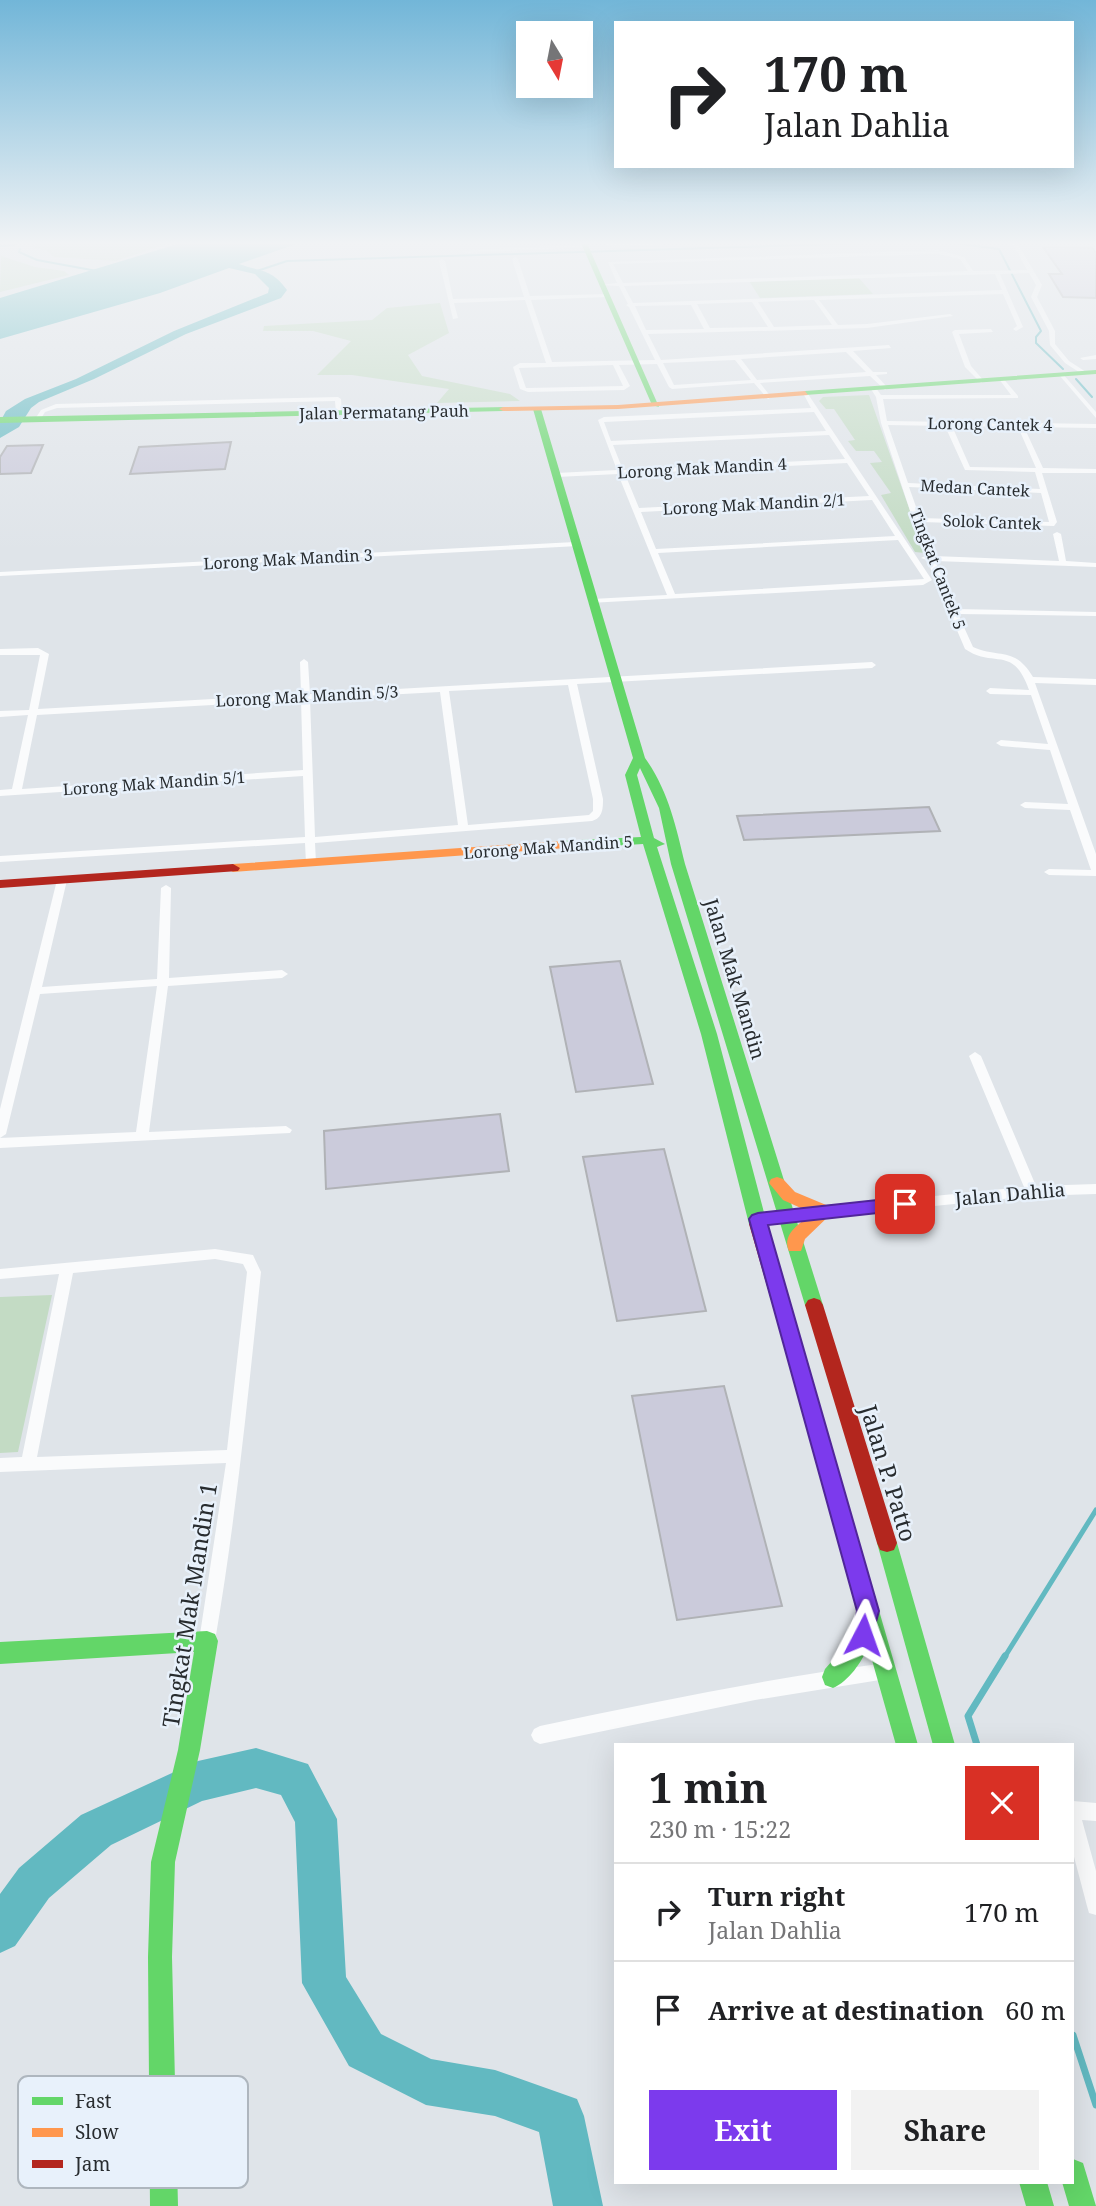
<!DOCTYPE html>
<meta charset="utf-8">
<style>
body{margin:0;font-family:"Noto Serif",serif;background:#f2f2f2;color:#202124;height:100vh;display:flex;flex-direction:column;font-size:26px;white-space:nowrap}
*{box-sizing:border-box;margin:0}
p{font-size:23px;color:#757577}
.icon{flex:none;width:38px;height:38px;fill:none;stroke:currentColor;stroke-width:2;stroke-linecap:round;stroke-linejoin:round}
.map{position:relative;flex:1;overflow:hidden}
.details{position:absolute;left:614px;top:1743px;width:460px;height:441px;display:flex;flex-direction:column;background:#fff;border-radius:0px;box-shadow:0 7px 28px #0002}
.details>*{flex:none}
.hud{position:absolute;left:614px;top:21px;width:460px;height:147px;border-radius:0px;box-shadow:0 7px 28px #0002;background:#fff;color:#202124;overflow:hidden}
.needle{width:46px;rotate:170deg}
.fabs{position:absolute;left:516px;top:21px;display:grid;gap:14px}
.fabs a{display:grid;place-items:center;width:77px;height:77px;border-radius:0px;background:#fff;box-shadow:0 7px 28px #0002;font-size:35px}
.pin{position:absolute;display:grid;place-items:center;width:60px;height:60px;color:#fff;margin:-30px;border-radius:14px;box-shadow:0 4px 10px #0006}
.me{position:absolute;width:77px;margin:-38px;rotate:4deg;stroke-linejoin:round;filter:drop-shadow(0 0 5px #0008)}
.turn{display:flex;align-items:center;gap:24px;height:147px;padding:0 35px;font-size:32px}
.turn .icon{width:91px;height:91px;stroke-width:2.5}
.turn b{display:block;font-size:49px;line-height:60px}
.round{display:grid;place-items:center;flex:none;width:74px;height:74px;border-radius:0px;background:#f2f2f2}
.summary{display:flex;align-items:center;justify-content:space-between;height:119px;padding:0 35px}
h1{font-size:42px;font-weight:700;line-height:52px}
.button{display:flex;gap:14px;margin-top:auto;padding:14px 35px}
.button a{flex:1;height:80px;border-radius:0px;background:#7c3aed;color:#fff;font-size:28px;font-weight:700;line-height:80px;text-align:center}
.button a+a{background:#f2f2f2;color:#202124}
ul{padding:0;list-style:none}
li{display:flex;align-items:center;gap:21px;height:98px;padding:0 35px;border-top:2px solid #e0e0e0}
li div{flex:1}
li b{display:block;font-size:26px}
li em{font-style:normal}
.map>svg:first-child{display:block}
.green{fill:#c3dbc4}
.water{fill:#62b9c1}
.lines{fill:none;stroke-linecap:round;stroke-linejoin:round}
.stream-far2{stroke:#62b9c1;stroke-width:2}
.stream-far1{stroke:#62b9c1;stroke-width:5}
.stream{stroke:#62b9c1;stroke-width:7}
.river{fill:#62b9c1;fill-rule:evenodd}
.building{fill:#cbcbdb;stroke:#b0b2b6;stroke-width:2}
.street{fill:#fafbfc;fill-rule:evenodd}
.fast{fill:#63d668;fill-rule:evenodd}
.slow{fill:#ff974d;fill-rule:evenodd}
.jam{fill:#b3261e;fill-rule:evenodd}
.route{fill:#7c3aed;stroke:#51269a;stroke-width:2}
.labels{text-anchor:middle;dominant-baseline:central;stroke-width:5;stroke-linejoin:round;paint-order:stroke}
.far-street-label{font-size:16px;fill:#282c2f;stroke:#e8f1fb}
.street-label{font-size:19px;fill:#282c2f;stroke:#e8f1fb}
.near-street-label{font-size:23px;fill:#282c2f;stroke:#e8f1fb}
.key{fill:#e8f1fb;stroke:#aeb6be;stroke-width:2}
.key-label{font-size:19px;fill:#282c2f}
</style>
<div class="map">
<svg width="1096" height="2206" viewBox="0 0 1096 2206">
<rect width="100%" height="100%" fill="#dfe4e9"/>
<path class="green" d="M39,243h131l-54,18 -62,-4 -7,-6 -19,-5z
M1,256l34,11 29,4 5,4 -69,17z
M858,277l15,17 -113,4 -11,-17z
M440,303l9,30 -41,22 14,21 88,18 10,7 -83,2 12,-14 -97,-14h-35l34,-34 -38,-10h-50l1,-5 108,-6 15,-12z
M869,395l56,158 -10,-1 -34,-57 10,-2 -21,-30 12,-1 -8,-11h-18l-8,-10 7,-1 -21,-31h-8l-7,-8 4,-4z
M52,1295l-34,157 -18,1v-156z"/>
<path class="water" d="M181,243h118l-60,21c22,8 33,5 48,26l-6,8 -95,36 -92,45 -55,23 -8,6 -12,19 -19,11v-16l6,-11 19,-12 51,-20 98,-48 94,-38 1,-5 -14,-14 -26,-6 -69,25 -160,46v-41z"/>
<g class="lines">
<path class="stream-far2" d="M954,243l45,6 42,82 -5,6v6l27,26
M0,246l14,-1
M20,249l-1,3 18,8 60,11
M257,271l30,-10 583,-18
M1076,379l16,18"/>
<path class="stream-far1" d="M1004,1658l92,-148"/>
<path class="stream" d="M977,1745l-9,-29 37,-60
M1073,2035l23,70"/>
<path class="river" d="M256,1748l52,16 29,55 9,158 35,57 50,25 64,11 82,29 7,17 19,90h-50l-14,-74 -44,-16 -69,-11 -77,-39 -47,-83 -7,-161 -14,-27 -25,-7 -54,13 -91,44 -62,53 -34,48 -15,7v-59l19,-26 62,-53 117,-54z"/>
</g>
<path class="building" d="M1043,247l49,1 4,5v45l-33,-1 -14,-23h13z
M231,442l-6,27 -95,5 9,-27z
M43,445l-12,28 -31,1v-17l7,-11z
M929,807l11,24 -196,9 -7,-24z
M620,961l33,123 -77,8 -26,-125z
M500,1114l9,57 -183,18 -2,-58z
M664,1149l42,162 -89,10 -34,-164z
M724,1386l58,220 -105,14 -45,-224z"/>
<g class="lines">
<path class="street" d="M600,243h89l-74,4z
M1008,243h6l5,3 23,39 -5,12 18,34v13l14,17 17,11v2h-4l-17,-11 -15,-18 -1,-14 -18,-34 5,-12 -7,-12 -29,1 23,53 -7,4 -3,-2 4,-3 -14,-32 -184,6 19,25 29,-1 83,-10 3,2 -86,12 -219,6 13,26 228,-15 2,3 -38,3 20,21h14v2l-11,1 12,13 -3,2 -15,-14 -110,7 11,14 -3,2 -14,-16 -82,6 -3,-2 -12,-23 -38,1 11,21 -6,4 -96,2 -8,-3 -7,-22 7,-4h26l-21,-63 -71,3 4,15 -5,1 -14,-58 3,-2 3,2 8,38 71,-2 -12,-38 3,-2 3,2 12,37 79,-2 -2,3 -76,3 21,62 103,-2 -26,-53 -3,-2 2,-1 -9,-18 -20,-1 18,-2 -9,-21 330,-12 26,7 9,14 54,-1 -12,-22zM938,254l22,5 8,12 -345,12 -10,-19zM995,274l7,16 -369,13 -9,-17zM814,300l18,25 -58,2 -16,-25zM752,302l16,25 -58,1 -13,-24zM691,305l13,24 -58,1 -11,-24zM846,352l20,20 -109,8 -16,-21zM735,360l16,20 -77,5 -11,-22zM613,365l10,21 -95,2h-2l-7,-20z
M585,244l2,3 -121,6 -3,-2z
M991,329l2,3 -34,2 12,32 13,15 -3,2 -16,-16 -13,-35 3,-2z
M1096,355v4l-13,1 -3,-2z
M1062,373l34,39v6l-36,-42z
M1002,377l16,19v2l-135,1 4,22 209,3v4l-72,-1 19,41 53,1v4h-54l15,49 -3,4 -133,-4 12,34 126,5 -6,-27 4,-2 4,2 5,27 30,2v4l-161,-6 21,48 140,3v4l-138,-2 15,33c28,12 41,-1 60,30l63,2v6l-61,-2 61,171v22l-47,-1 -5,-3 5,-3 42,1 -21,-60 -45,-2 -5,-3 5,-3 43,2 -18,-54 -49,-4 -5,-3 5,-3 47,4 -17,-49 -41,-1 -4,-3 4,-3 39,2c-16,-46 -35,-21 -64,-41l-38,-89 -6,-2 4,-2 -44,-133 -5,-26 -5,-8 5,-1 5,7h130l-12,-16zM888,425l57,1 20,44 70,2 5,17 -132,-6zM952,426l66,1 18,41 -66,-1zM909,487l132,6 8,29 -129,-4z
M803,393l5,1 124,186 -9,5 -334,18 -1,-2 4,-2 75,-4 -49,-121 -62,3 -4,-2 4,-2 61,-3 -19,-50 6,-3 207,-9zM814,412l12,19 -215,10 -7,-19zM829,435l16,24 -222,11 -10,-25zM847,463l22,33 -230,12 -14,-34zM872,500l23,36 -239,13 -15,-37zM898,540l26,39 -249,15 -17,-41z
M338,397l3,2 1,14 -3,2 -3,-2 -1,-12 -278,7 -12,4 -5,8 -5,-1 6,-9 15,-6z
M575,542l4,2 -1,2 -578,30v-4z
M38,648l11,6 -11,55 263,-15 -1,-32 4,-3 4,3 2,32 562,-32 4,3 -4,3 -295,16 26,115c0,9 0,19 -11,22l-277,22 1,20 -5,3 -5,-3 -1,-20 -305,19v-6l305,-19 -2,-61 -303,20v-6l12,-1 16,-74 -28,2v-6l29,-1 11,-55h-40v-6zM568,685l25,114v12l-4,4 -121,10 -19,-134zM440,692l18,133 -143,12 -5,-138zM301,700l2,70 -281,19 15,-74z
M62,877l5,3 -25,107 115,-8 4,-91 5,-3 5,3 -2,90 113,-8 6,4 -6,4 -114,8 -19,146 137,-6 6,4 -2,3 -290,15v-39l57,-229zM157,986l-21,146 -136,6 6,-4 34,-140z
M975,1052l6,4 55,130 60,-2v10l-64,2 -274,28 -5,-1 -2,-4 2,-4 5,-1 266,-27 -55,-131z
M215,1249l38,6 8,17c-13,124 -25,246 -46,369l-2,6 -6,2 -6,-2 -2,-6 27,-178 -226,9v-14l22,-1 37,-183 -59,5v-10zM215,1259l28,5 4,8 -20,178 -190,7 36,-184z
M886,1663l6,2 2,6 -2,6 -6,2 -131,21 -215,44 -6,-3 -3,-6 3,-6 6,-3c115,-24 230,-48 346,-63z
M1073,1801l23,2v18l-14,-1 14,51v44l-7,-2 -2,-7 -14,-53z"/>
<path class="fast" d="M581,243h6l72,164 -7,-2z
M1096,370v4l-291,21 -4,-2 4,-2z
M506,407v4h-3l-503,12v-6z
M537,407l4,2 104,349c23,32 31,68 40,106l138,441 -3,5 -6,2 -6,-2 -3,-5 -134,-441 -12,-56 -19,-40 -3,7 17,63 11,6 -8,3 60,187 50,190 -3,5h-12l-3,-5 -48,-190 -58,-190 -82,5 -6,-4 6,-4 80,-4 -16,-62 8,-17 -100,-349z
M802,1368l7,2 2,6 107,369h-22l-28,-99c-5,15 -20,36 -35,42l-8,-3 -3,-8 3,-8 22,-25 11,-33 -65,-235 2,-6z
M887,1534l7,2 3,7 58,202h-22l-56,-202 3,-7z
M207,1631l8,3 3,7 -18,109 -25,112 -3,95 6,249h-28l-2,-249 3,-95 27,-112 16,-98 -194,12v-22z
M1073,2159l10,4 13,43h-27l-7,-24h11z
M1019,2182h28l7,24h-28z"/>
<path class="slow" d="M805,391l3,4 -190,14 -115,2 -4,-2 4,-2 115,-2z
M561,841l6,4 -1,3 -333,24 -7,-4 7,-4z
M777,1177l6,2 12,13 36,15 2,5 -28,27 -4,12h-12c-8,-17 12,-28 23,-38l-29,-13 -14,-17 2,-4z"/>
<path class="jam" d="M233,864l7,4 -2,3 -238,17v-8z
M758,1217l6,2 3,5 44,152 -2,6 -7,2 -7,-2 -2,-6 -44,-152 3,-5z
M814,1298l6,2 3,5 74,238 -3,7 -7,2 -7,-2 -3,-7 -72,-238 3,-5z"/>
</g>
<linearGradient id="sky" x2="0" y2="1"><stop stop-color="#72b6d8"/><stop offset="0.44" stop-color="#f1f3f5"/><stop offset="1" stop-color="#f1f3f5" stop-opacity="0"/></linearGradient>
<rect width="1096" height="552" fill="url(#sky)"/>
<path class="route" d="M905,1197l6,2 2,5 -2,4 -6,2 -137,15 111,386 -9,32 -7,3 -8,-3 -3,-8 5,-24 -108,-392 3,-4 6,-2z"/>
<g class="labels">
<g class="far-street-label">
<text transform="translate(384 412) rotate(-1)">Jalan Permatang Pauh</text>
<text transform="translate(990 424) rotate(1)">Lorong Cantek 4</text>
<text transform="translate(702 468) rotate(-3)">Lorong Mak Mandin 4</text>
<text transform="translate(975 488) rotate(3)">Medan Cantek</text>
<text transform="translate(754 504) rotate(-3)">Lorong Mak Mandin 2/1</text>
<text transform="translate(992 522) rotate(2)">Solok Cantek</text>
<text transform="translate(288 559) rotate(-3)">Lorong Mak Mandin 3</text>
<text transform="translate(938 569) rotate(69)">Tingkat Cantek 5</text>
<text transform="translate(307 696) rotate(-3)">Lorong Mak Mandin 5/3</text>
<text transform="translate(154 783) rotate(-4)">Lorong Mak Mandin 5/1</text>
<text transform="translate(548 847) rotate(-4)">Lorong Mak Mandin 5</text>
</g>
<g class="street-label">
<text transform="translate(735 979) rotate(73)">Jalan Mak Mandin</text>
<text transform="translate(1010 1194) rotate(-5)">Jalan Dahlia</text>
</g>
<g class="near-street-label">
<text transform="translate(889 1473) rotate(73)">Jalan P. Patto</text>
<text transform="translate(189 1605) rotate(-81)">Tingkat Mak Mandin 1</text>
</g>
</g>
<rect x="18" y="2076" width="230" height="112" rx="10" class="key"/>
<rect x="32" y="2097" width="31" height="8" fill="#63d668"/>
<rect x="32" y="2128" width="31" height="9" fill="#ff974d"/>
<rect x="32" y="2160" width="31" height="8" fill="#b3261e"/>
<g class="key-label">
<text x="75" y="2108">Fast</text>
<text x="75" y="2139">Slow</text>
<text x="75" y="2171">Jam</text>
</g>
</svg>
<div class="fabs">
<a><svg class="needle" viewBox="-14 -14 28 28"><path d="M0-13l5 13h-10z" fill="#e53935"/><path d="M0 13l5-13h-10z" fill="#757577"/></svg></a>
</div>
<div class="pin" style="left:905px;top:1204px;background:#d93025"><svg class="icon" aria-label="arrive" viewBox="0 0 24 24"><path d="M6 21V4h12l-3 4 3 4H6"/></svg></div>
<svg class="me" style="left:863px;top:1635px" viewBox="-20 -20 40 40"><path d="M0-17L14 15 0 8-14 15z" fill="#7c3aed" stroke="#fff" stroke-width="4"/></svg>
<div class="hud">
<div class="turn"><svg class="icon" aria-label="right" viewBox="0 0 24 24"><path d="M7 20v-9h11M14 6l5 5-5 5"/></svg><div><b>170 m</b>Jalan Dahlia</div></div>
</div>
<section class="details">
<div class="summary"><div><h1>1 min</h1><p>230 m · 15:22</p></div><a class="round" style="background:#d93025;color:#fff"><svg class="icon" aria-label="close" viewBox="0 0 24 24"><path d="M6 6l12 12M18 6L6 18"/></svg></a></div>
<ul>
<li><svg class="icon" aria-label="right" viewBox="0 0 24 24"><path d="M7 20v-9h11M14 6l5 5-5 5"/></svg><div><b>Turn right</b><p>Jalan Dahlia</p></div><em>170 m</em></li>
<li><svg class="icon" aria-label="arrive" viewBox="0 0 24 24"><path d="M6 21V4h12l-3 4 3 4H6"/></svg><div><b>Arrive at destination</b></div><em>60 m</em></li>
</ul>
<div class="button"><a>Exit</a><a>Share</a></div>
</section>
</div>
